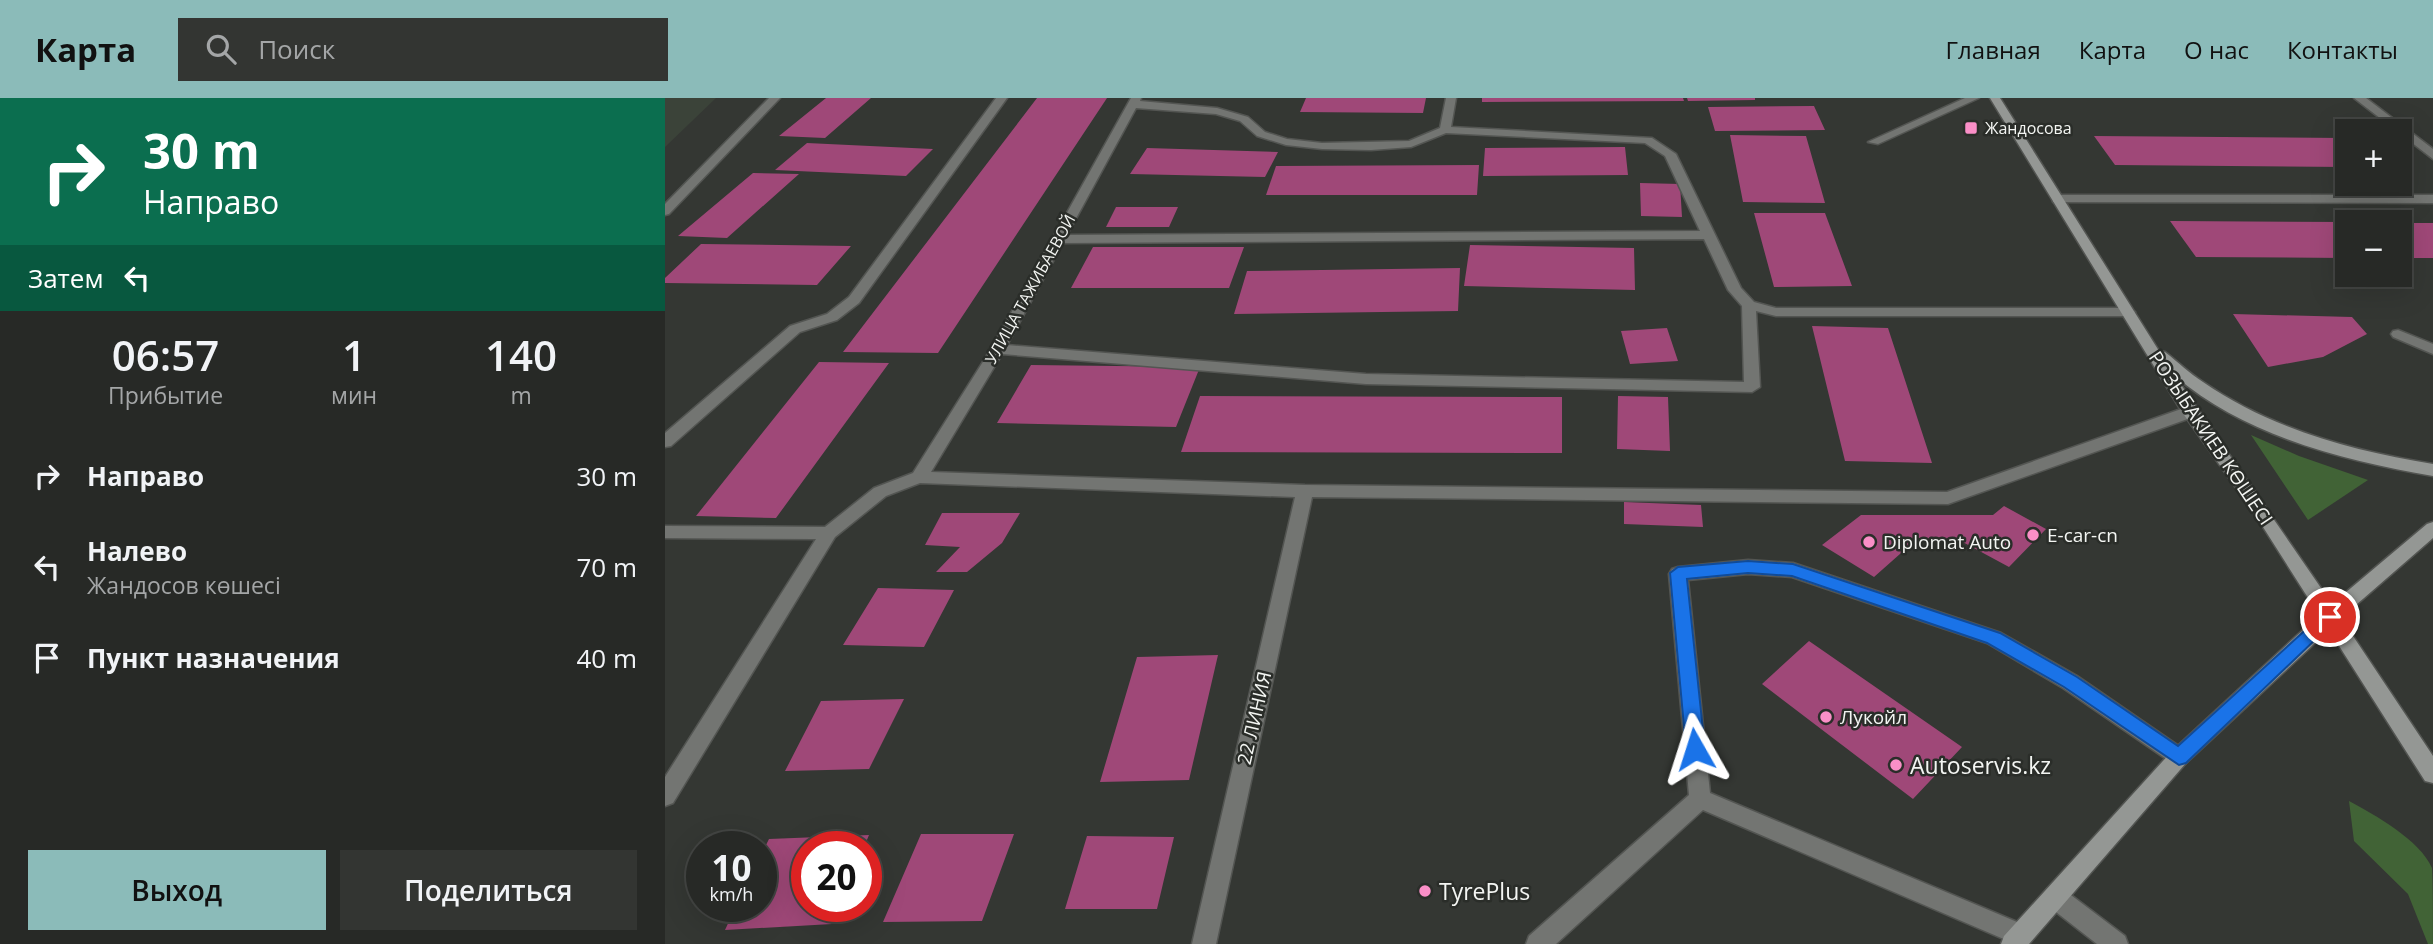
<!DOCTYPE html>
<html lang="ru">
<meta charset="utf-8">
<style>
body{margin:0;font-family:"Open Sans",sans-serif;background:#333532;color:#f1f3f6;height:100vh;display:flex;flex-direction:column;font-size:26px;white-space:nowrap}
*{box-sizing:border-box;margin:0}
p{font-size:23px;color:#a4a6a7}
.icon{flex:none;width:38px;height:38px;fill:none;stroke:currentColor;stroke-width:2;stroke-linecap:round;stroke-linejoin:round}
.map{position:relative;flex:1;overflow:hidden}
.panel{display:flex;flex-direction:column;background:#272926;width:665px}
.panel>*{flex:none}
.hud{background:#0b6e4f;color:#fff;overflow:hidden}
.buttons{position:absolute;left:1670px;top:21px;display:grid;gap:14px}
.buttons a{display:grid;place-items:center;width:77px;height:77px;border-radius:0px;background:#272926;box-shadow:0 7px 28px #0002,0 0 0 2px #434543;font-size:35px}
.speed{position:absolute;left:21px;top:733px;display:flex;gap:14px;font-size:35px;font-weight:700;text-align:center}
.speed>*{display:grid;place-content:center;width:91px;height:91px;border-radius:50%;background:#272926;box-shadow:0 7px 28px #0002,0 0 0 2px #434543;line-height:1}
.speed small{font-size:18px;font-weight:400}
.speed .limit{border:10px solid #d22;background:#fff;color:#111}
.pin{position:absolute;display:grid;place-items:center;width:60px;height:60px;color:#fff;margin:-30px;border:4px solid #fff;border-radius:50%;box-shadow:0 2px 7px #0007}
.me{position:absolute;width:77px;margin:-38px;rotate:354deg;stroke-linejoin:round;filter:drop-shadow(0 0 5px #0008)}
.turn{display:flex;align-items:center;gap:24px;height:147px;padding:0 28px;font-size:32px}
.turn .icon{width:91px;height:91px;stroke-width:2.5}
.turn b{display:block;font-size:49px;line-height:60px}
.then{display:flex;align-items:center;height:66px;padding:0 28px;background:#0003;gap:14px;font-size:26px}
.eta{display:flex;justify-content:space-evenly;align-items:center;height:119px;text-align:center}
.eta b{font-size:42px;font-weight:600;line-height:49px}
.primary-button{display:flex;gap:14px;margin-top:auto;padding:14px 28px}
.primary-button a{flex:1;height:80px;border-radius:0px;background:#8bbbb9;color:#111;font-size:28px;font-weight:600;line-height:80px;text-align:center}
.primary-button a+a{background:#333532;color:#f1f3f6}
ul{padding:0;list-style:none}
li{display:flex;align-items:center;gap:21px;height:91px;padding:0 28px}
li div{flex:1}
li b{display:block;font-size:26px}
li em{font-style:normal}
header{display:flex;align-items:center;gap:42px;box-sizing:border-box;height:98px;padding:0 35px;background:#8bbbb9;color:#111}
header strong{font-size:33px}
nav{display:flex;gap:38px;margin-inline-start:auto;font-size:24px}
.search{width:490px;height:63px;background:#333532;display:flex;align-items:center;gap:18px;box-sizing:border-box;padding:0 24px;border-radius:0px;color:#a4a6a7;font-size:26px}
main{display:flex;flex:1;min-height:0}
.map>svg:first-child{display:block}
.built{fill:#3b4339}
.green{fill:#416336}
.building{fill:#9f4878}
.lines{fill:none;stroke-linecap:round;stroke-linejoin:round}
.service-casing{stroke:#535552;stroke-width:3}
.minor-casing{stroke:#535552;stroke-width:3}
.secondary-casing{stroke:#535552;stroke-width:3}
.service{fill:#737572;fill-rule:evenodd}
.minor{fill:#737572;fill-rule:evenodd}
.secondary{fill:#949794;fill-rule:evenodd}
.route{fill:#1a73e8;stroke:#114b97;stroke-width:2}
.poi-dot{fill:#fa8fc7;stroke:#2a2d29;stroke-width:2.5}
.labels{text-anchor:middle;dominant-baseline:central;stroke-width:5;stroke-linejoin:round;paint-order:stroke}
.far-poi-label{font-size:16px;fill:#f3f5f2;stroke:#2a2d29;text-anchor:start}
.far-street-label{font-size:16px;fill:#f3f5f2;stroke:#2a2d29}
.street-label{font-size:19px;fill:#f3f5f2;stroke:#2a2d29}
.poi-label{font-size:19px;fill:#f3f5f2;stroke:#2a2d29;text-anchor:start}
.near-poi-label{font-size:23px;fill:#f3f5f2;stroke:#2a2d29;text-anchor:start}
</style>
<header>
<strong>Карта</strong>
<div class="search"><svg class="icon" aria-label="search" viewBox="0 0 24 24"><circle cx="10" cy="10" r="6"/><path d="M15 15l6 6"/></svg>Поиск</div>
<nav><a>Главная</a><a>Карта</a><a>О нас</a><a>Контакты</a></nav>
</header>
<main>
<section class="panel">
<div class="hud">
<div class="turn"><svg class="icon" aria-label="right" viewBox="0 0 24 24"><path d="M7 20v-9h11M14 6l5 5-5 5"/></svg><div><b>30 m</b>Направо</div></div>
<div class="then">Затем<svg class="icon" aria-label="left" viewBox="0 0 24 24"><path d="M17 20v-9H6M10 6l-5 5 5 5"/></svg></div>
</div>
<div class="eta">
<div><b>06:57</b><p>Прибытие</p></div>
<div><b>1</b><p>мин</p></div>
<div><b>140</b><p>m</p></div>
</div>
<ul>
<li><svg class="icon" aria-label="right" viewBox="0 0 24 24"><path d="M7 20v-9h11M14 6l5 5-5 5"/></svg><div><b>Направо</b></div><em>30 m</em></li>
<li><svg class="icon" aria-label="left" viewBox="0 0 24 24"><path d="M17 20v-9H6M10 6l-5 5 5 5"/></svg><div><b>Налево</b><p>Жандосов көшесі</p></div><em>70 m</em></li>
<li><svg class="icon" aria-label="arrive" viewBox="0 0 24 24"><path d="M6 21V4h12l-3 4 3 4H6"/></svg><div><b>Пункт назначения</b></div><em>40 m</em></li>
</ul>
<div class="primary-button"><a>Выход</a><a>Поделиться</a></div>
</section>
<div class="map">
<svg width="1768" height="846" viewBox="0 0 1768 846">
<rect width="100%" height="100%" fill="#343733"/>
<path class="built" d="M0,0h51l-51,49z"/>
<path class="green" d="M1586,337l48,21 69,24 -60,40z
M1684,703c26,14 71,39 83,67 1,13 1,60 1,76h-5l-20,-50 -54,-53z"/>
<path class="building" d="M161,0h45l-46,40 -46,-2z
M372,0h70l-169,255 -95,-1z
M641,0h120l-3,15 -123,-1z
M817,0h201l1,3 -202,1z
M1022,0h68v2l-67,1z
M1149,8l11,24 -110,1 -7,-24z
M1065,37l76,1 19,67 -82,-1z
M1429,38l249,2 4,4v25l-232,-2z
M142,45l126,6 -27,27 -131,-6z
M960,49l3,28 -145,1 2,-28z
M482,50l131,4 -13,25 -135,-3z
M814,67l-2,30h-211l10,-29z
M88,75l46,1 -72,64 -49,-2z
M975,85l40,1 2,33 -41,-1z
M451,109h62l-9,20h-63z
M1089,115h71l27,73 -78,1z
M1505,123l177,1v36l-151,-1z
M1734,125h34v35h-34z
M36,146l150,2 -34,39 -152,-2v-5z
M805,147l164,3 1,42 -171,-4z
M428,149h151l-15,41h-158z
M795,170l-2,43 -224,3 13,-43z
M1568,216l119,3 15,17 -44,23 -55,10z
M1147,228l76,2 44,135 -87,-2z
M1002,230l11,33 -48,3 -9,-33z
M154,264l70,1 -113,155 -80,-2z
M366,267l169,2 -24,60 -179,-4z
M535,298l362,1v56l-381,-1z
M953,298l50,1 2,54 -53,-2z
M959,404l77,3 2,22 -79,-3z
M1339,408l42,23 -37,38 -50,-27 -41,-2 -44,39 -52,-32 39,-30h132z
M277,415h78l-18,30 -35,29h-31l24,-25 -35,-2z
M213,490l76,2 -30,57 -81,-2z
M1144,543l153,106 -49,52 -151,-115z
M553,557l-29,125 -89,2 37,-125z
M239,601l-35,70 -84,2 36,-70z
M256,736h93l-32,87 -99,1z
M204,737l-5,12h-57v59h32l-7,18 -107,6 11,-24h25v-51l8,-16z
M422,738l87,1 -17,72h-92z"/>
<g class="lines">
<defs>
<path id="service" d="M104,0h11l-111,116 -4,1v-11z
M1300,0h14l-101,46 -10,-2z
M1392,97h376v8l-380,-1v-6z
M1733,232l35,14v10l-40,-17 -2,-3 2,-3z
M1083,462l45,3 208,70 76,43 109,75 4,6 -4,6 -7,3 -7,-3 -109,-75 -76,-45 -195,-66 -44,-3 -60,6 22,213 319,134 4,8 -4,8h-16l-310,-133 -147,134h-30l3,-8 160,-141 -20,-221 3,-5 6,-2z
M1390,788l8,3 62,47 3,8h-31l-50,-39 -4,-8 4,-8z"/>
<path id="minor" d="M331,0h11l-148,205 -22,17 -37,12 -129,114 -6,1v-14l125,-107 37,-12 22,-17z
M466,0h10l-1,3 77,7 31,9 17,15 22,7 35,4 87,-2 31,-13 6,-30h10l-5,29 201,11 24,16 65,134 13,14 22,6h352l7,4 -7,4h-352l-20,-5 4,76 -8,5 -386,-8 -364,-30 -71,118 374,13 642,7 237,-84h12l2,4 -2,4 -248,88 -636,-7 -96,447h-24l103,-447 -375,-14 -34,13 -51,41 -162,266 -8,3v-29l151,-238 -151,-1v-12l160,1 49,-39 39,-15 78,-124zM471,10l80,6 24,7 17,15 29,9 36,4 49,1 40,-3 35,-14 199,10 20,13 35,75 -633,4zM1039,141l24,51 14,16 2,76 -378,-8 -359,-29 56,-102z
M1689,0h12l67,51v10z"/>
<path id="secondary" d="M1325,0h10l159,253 6,1c13,10 24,21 38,30 68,47 150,69 230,82v12c-88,-15 -188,-40 -258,-100l157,228 95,-80 6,-2v16l-92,80 92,138v27l-8,-2 -96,-151 -143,133 -157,181h-28l3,-8 168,-185 147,-136 -63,-99 -74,-104z"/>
</defs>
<use href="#service" class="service-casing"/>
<use href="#minor" class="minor-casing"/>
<use href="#secondary" class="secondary-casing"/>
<use href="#service" class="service"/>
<use href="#minor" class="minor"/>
<use href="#secondary" class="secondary"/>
</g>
<path class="route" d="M1083,463l45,3 207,69 77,44 101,69 146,-133h12l3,4 -153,146 -7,2 -115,-78 -77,-44 -195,-67 -44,-3 -61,6 18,170 -3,6 -7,2 -6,-2 -3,-6 -16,-176 8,-6z"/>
<g class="poi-dot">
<rect x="1299" y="23" width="14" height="14" rx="3.5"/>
<circle cx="1368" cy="437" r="7"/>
<circle cx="1204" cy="444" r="7"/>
<circle cx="1161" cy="619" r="7"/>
<circle cx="1231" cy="667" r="7"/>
<circle cx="760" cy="793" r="7"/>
</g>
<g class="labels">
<g class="far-poi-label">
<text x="1320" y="30">Жандосова</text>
</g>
<g class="far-street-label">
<text transform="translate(365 191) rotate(-61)">УЛИЦА ТАЖИБАЕВОЙ</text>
</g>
<g class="street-label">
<text transform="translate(1546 340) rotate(56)">РОЗЫБАКИЕВ КӨШЕСІ</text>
<text transform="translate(589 620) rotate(-77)">22 ЛИНИЯ</text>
</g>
<g class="poi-label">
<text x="1382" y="437">E-car-cn</text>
<text x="1218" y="444">Diplomat Auto</text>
<text x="1175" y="619">Лукойл</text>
</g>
<g class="near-poi-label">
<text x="1245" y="667">Autoservis.kz</text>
<text x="774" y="793">TyrePlus</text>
</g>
</g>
</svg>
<div class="buttons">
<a>+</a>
<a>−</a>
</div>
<div class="speed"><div>10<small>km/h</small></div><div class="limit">20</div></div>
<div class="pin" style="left:1665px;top:519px;background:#d93025"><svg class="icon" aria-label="arrive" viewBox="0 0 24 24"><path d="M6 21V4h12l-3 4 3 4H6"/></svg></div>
<svg class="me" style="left:1030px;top:651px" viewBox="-20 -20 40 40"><path d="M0-17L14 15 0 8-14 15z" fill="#1a73e8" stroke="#fff" stroke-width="4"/></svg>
</div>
</main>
